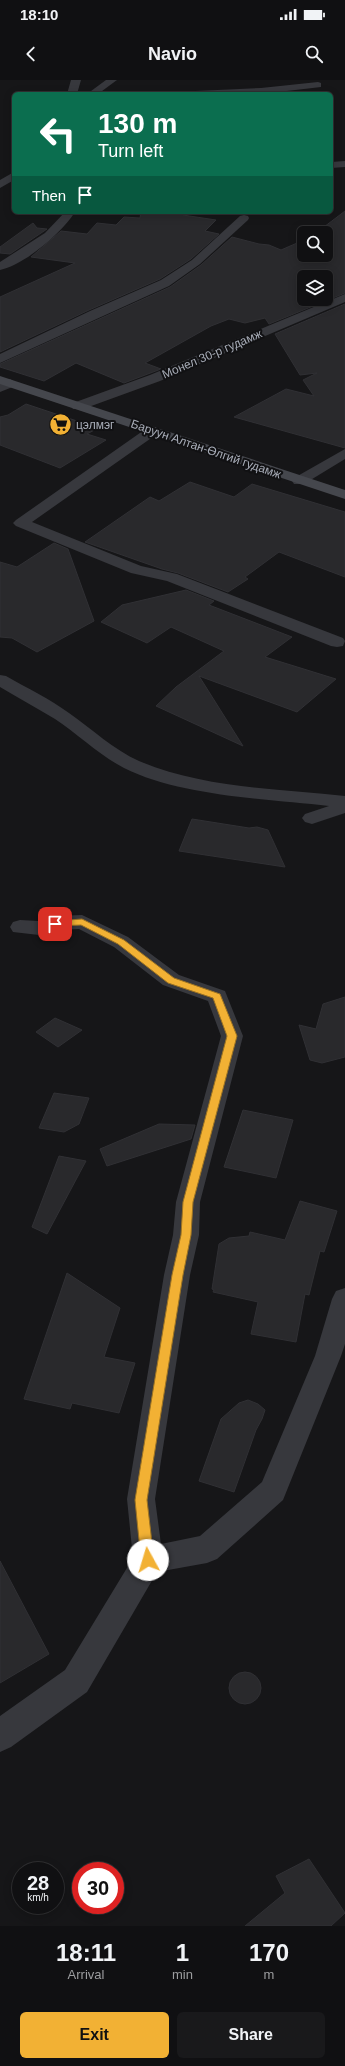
<!DOCTYPE html>
<meta charset="utf-8">
<style>
body{margin:0;font-family:Arial,sans-serif;background:#19191b;color:#f1f3f6;height:100vh;display:flex;flex-direction:column;font-size:15px;white-space:nowrap}
*{box-sizing:border-box;margin:0}
p{font-size:13px;color:#9c9d9f}
.icon{flex:none;width:22px;height:22px;fill:none;stroke:currentColor;stroke-width:2;stroke-linecap:round;stroke-linejoin:round}
.map{position:relative;height:1846px;overflow:hidden}
.side{display:flex;flex-direction:column;background:#101012;flex:1}
.side>*{flex:none}
.guide{position:absolute;left:12px;top:12px;width:321px;height:122px;border-radius:6px;box-shadow:0 2px 10px #0003,0 0 0 1px #303032;background:#0b6e4f;color:#fff;overflow:hidden}
.buttons{position:absolute;left:297px;top:146px;display:grid;gap:8px}
.buttons a{display:grid;place-items:center;width:36px;height:36px;border-radius:6px;background:#101012;box-shadow:0 2px 10px #0003,0 0 0 1px #303032;font-size:20px}
.speed{position:absolute;left:12px;top:1782px;display:flex;gap:8px;font-size:20px;font-weight:700;text-align:center}
.speed>*{display:grid;place-content:center;width:52px;height:52px;border-radius:50%;background:#101012;box-shadow:0 2px 10px #0003,0 0 0 1px #303032;line-height:1}
.speed small{font-size:10px;font-weight:400}
.speed .limit{border:6px solid #d22;background:#fff;color:#111}
.pin{position:absolute;display:grid;place-items:center;width:34px;height:34px;color:#fff;margin:-17px;border-radius:8px;box-shadow:0 2px 6px #0006}
.me{position:absolute;width:44px;margin:-22px;rotate:354deg;stroke-linejoin:round;filter:drop-shadow(0 0 3px #0008)}
.turn{display:flex;align-items:center;gap:14px;height:84px;padding:0 20px;font-size:18px}
.turn .icon{width:52px;height:52px;stroke-width:2.5}
.turn b{display:block;font-size:28px;line-height:34px}
.then{display:flex;align-items:center;height:38px;padding:0 20px;background:#0003;gap:8px;font-size:15px}
.eta{display:flex;justify-content:space-evenly;align-items:center;height:68px;text-align:center}
.eta b{font-size:24px;font-weight:800;line-height:28px}
.cta{display:flex;gap:8px;margin-top:auto;padding:8px 20px}
.cta a{flex:1;height:46px;border-radius:6px;background:#f2b134;color:#111;font-size:16px;font-weight:800;line-height:46px;text-align:center}
.cta a+a{background:#19191b;color:#f1f3f6}
.status{display:flex;justify-content:space-between;align-items:center;height:28px;padding:0 20px;background:#101012;direction:ltr}
.status svg{height:11px;fill:currentColor}
header{display:flex;justify-content:space-between;align-items:center;height:52px;padding:0 20px;background:#101012;font-size:18px;font-weight:800}
.map>svg:first-child{display:block}
.building{fill:#29292c;stroke:#303034;fill-rule:evenodd}
.lines{fill:none;stroke-linecap:round;stroke-linejoin:round}
.minor{fill:#37383d;fill-rule:evenodd}
.secondary{fill:#45474d;fill-rule:evenodd}
.route{fill:#f2b134;stroke:#9d7322}
.labels{text-anchor:middle;dominant-baseline:central;stroke-width:4;stroke-linejoin:round;paint-order:stroke}
.far-street-label{font-size:12px;fill:#a8adb8;stroke:#111113}
.far-poi-label{font-size:12px;fill:#a8adb8;stroke:#111113;text-anchor:start}
</style>
<div class="status"><b>18:10</b><svg viewBox="0 0 49 12"><path d="M0 12V9h3v3zM5 12V6h3v6zM10 12V3h3v9zM15 12V0h3v12zM26 1h20v11H26zM47 4h2v5h-2z"/></svg></div>
<header><svg class="icon" aria-label="back" viewBox="0 0 24 24"><path d="M15 5l-7 7 7 7"/></svg>Navio<svg class="icon" aria-label="search" viewBox="0 0 24 24"><circle cx="10" cy="10" r="6"/><path d="M15 15l6 6"/></svg></header>
<div class="map">
<svg width="345" height="1846" viewBox="0 0 345 1846">
<rect width="100%" height="100%" fill="#161618"/>
<path class="building" d="M345,131v82l-76,31 -4,-6 -20,5 -16,-4 -18,7 -66,37 16,6 -37,14 -48,-20 -32,18 -44,-14v-3l170,-77 31,-22 31,-28 27,7 10,1 12,5 23,-10v15h22v-22h-10zM304,197h22v22h-22z
M141,132h42v3l33,5 -11,11 14,3 -28,25 -31,20 -71,31 -89,42v-55l75,-34 -44,-6 30,-26 26,3 10,-11 19,2 8,-8 16,1z
M33,143l4,5 10,1 -37,25 -10,-1v-6z
M345,224v144l-111,-31 52,-28 28,7 -11,-16 14,-7 -17,2 -25,-41z
M26,324l72,24 -11,6 19,6 -46,28 -60,-23v-28l8,-2z
M190,402l44,15 18,-13 93,28v65l-66,-25 -34,25 3,2 -20,13 -50,-19 -16,-4 -77,-27 65,-45 9,4z
M54,463l14,6 26,72 -57,31 -25,-14 -12,-1v-75l17,5z
M186,510l28,11 -5,4 83,32 -27,20 71,22 -39,33 -98,-36 44,70 -87,-40 20,-19 48,-36 -53,-24 -24,16 -46,-21 21,-17z
M192,739l57,9 8,-1 11,3 17,37 -106,-16z
M345,917v60l-23,6 -12,-3 -11,-35 17,4 7,-25z
M55,938l27,12 -24,17 -22,-15z
M54,1013l35,5 -10,26 -15,8 -25,-4z
M243,1030l50,10 -17,58 -52,-11z
M159,1044l36,1 -4,14 -84,27 -7,-17z
M59,1076l27,5 -39,73 -15,-7z
M300,1121l37,10 -13,41 -4,-1 -11,44 -4,-1 -9,48 -45,-8 7,-32 -45,-10 1,-2 -2,-1 7,-45 10,-6 20,-2 1,-4 35,8z
M67,1193l53,35 -16,49 31,6 -16,50 -47,-10 -2,6 -46,-10z
M248,1320l10,4 7,6 -3,9 -6,11 -22,62 -35,-11 22,-62 18,-16z
M0,1481l49,93 -49,29z
M229 1608a16 16 0 1 1 32 0a16 16 0 1 1-32 0Z
M309,1779l36,54 -14,13h-86l40,-33 -9,-17z"/>
<g class="lines">
<path class="minor" d="M71,0h10l-4,14h-10z
M106,0h11l-19,14h-11z
M318,2l3,1v4l-60,7h-71l5,-3 66,-3z
M345,81v6l-14,1v-6z
M14,92v8l-14,8v-8z
M65,132h10c-13,21 -51,53 -75,58v-8l45,-29z
M244,135l4,1 1,2 -1,2 -48,44 -31,22 -169,77v-9l90,-43 71,-31 31,-20 48,-44z
M345,214v8l-185,79 -77,28h-10l-2,-3 2,-3 77,-28z
M10,299l7,4 -2,3 -15,6v-9z
M152,347l5,1 2,3 -2,3 -125,88 109,44 36,8 166,64 2,3 -2,5 -6,1 -6,-1 -164,-65 -36,-8 -115,-47 -3,-3 3,-3 131,-92z
M345,369v10l-41,25h-10l-2,-3 2,-3z
M0,595l6,1c21,12 44,23 63,37 23,16 45,37 70,48 64,27 138,28 206,35v17l-33,11 -7,-2 -3,-4 3,-4 24,-8c-63,-7 -149,-10 -205,-38 -25,-13 -45,-33 -69,-49 -18,-11 -37,-21 -55,-32z
M82,835l46,22 51,38 46,16 18,45 -43,166 -1,33 -9,40 -35,224 6,45 39,-8 62,-54 53,-126 17,-57 4,-8 9,-3v56l-4,12 -58,144 -66,59 -10,4 -50,9 -70,120 -76,55 -11,5v-36l65,-46 68,-112 -6,-59 37,-224 9,-40 3,-33 45,-166 -13,-35 -45,-16 -49,-38 -35,-18 -23,1 -17,5 -26,-3 -3,-5 3,-5 7,-2 18,1 17,-5z"/>
<path class="secondary" d="M0,296l345,114v9l-345,-115z"/>
</g>
<path class="route" d="M82,839l42,21 50,38 46,16 17,42 -44,166 -2,33 -8,40 -36,225 7,60 -2,4 -4,2 -5,-2 -2,-4 -6,-60 37,-225 9,-40 2,-33 44,-166 -14,-38 -45,-15 -50,-39 -37,-19 -26,1 -5,-2 5,-3z"/>
<defs>
<symbol id="supermarket-disc" viewBox="-11 -11 22 22"><circle r="9.5" fill="#f2b134" stroke="#111113"/><path d="M-6-5.5h2.5l.6 2H6L4.5 2H-2.5L-4.4-4H-6ZM-1.5 3.2a1.3 1.3 0 1 0 .1 0ZM3 3.2a1.3 1.3 0 1 0 .1 0Z" fill="#111"/></symbol>
</defs>
<g fill-rule="evenodd">
<use href="#supermarket-disc" x="48" y="332" width="25" height="25"/>
</g>
<g class="labels">
<g class="far-street-label">
<text transform="translate(212 274) rotate(-23)">Монел 30-р гудамж</text>
<text transform="translate(206 369) rotate(19)">Баруун Алтан-Өлгий гудамж</text>
</g>
<g class="far-poi-label">
<text x="76" y="345">цэлмэг</text>
</g>
</g>
</svg>
<div class="buttons">
<a><svg class="icon" aria-label="search" viewBox="0 0 24 24"><circle cx="10" cy="10" r="6"/><path d="M15 15l6 6"/></svg></a>
<a><svg class="icon" aria-label="layers" viewBox="0 0 24 24"><path d="M12 4l9 5-9 5-9-5zM3 14l9 5 9-5"/></svg></a>
</div>
<div class="speed"><div>28<small>km/h</small></div><div class="limit">30</div></div>
<div class="pin" style="left:55px;top:844px;background:#d93025"><svg class="icon" aria-label="arrive" viewBox="0 0 24 24"><path d="M6 21V4h12l-3 4 3 4H6"/></svg></div>
<svg class="me" style="left:148px;top:1480px" viewBox="-20 -20 40 40"><circle r="19" fill="#fff"/><path d="M0-13L10 11 0 6-10 11z" fill="#f2b134"/></svg>
<div class="guide">
<div class="turn"><svg class="icon" aria-label="left" viewBox="0 0 24 24"><path d="M17 20v-9H6M10 6l-5 5 5 5"/></svg><div><b>130 m</b>Turn left</div></div>
<div class="then">Then<svg class="icon" aria-label="arrive" viewBox="0 0 24 24"><path d="M6 21V4h12l-3 4 3 4H6"/></svg></div>
</div>
</div>
<section class="side">
<div class="eta">
<div><b>18:11</b><p>Arrival</p></div>
<div><b>1</b><p>min</p></div>
<div><b>170</b><p>m</p></div>
</div>
<div class="cta"><a>Exit</a><a>Share</a></div>
</section>
